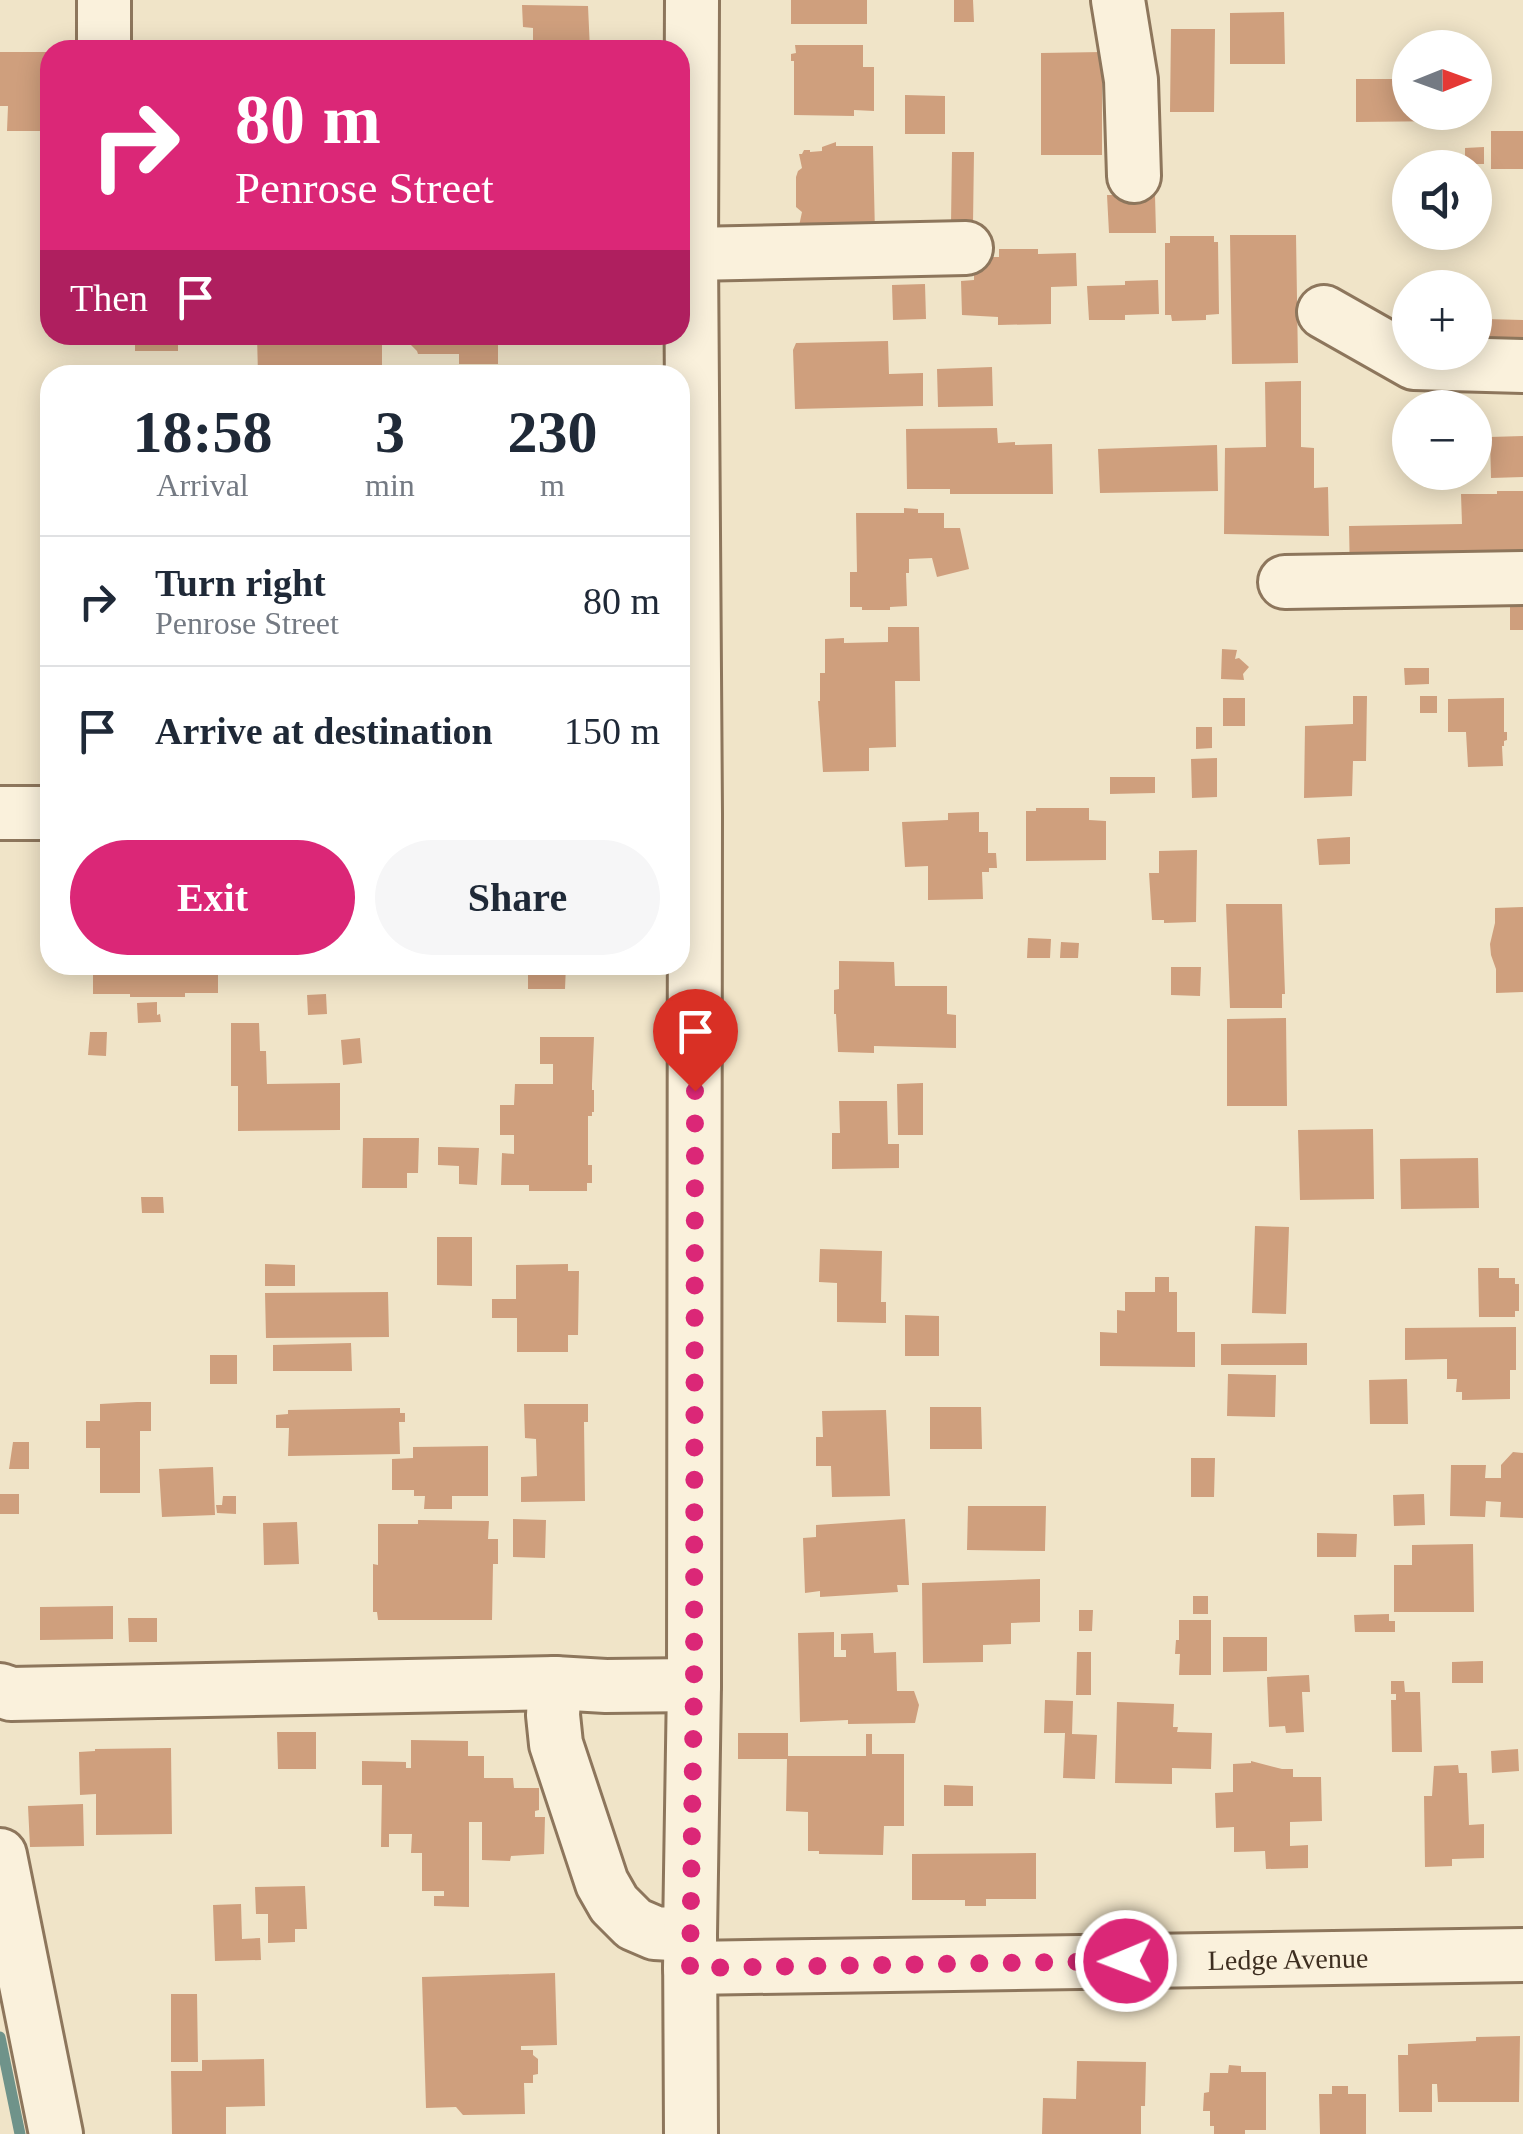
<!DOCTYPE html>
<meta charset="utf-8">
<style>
body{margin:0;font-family:"Times New Roman",serif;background:#f6f6f7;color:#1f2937;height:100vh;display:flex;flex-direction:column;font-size:38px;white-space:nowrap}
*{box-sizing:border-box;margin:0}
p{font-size:32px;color:#747a83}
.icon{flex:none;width:55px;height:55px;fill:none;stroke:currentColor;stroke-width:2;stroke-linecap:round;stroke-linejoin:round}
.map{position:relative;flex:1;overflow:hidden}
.sheet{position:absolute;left:40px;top:365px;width:650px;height:610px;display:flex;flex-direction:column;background:#fff;border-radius:30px;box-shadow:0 5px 25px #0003}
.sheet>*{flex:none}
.top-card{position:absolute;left:40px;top:40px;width:650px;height:305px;border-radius:30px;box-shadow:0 5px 25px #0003;background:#db2777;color:#fff;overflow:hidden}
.needle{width:65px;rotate:89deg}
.fabs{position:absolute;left:1392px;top:30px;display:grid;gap:20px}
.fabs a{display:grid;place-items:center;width:100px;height:100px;border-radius:50%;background:#fff;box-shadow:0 5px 25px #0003;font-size:50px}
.pin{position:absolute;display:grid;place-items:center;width:85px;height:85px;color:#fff;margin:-102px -42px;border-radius:50% 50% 50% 0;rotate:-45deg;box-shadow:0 0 10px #0007}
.pin .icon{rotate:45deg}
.me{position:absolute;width:110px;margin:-55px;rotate:269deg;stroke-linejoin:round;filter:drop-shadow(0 0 8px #0008)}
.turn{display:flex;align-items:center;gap:35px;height:210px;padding:0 30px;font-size:45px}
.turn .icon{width:130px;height:130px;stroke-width:2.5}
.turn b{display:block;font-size:70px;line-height:85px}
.then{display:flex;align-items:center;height:95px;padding:0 30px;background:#0003;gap:20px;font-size:38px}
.eta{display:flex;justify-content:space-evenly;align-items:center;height:170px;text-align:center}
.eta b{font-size:60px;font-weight:700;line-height:70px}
.action{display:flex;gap:20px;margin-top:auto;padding:20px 30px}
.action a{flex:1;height:115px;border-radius:60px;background:#db2777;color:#fff;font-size:40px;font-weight:700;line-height:115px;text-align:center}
.action a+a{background:#f6f6f7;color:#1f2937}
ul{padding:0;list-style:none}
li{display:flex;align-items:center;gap:30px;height:130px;padding:0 30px;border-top:2px solid #e0e1e3}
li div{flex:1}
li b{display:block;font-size:38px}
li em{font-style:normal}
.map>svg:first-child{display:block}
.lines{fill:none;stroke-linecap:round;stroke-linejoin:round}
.stream{stroke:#6f938a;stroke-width:11}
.building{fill:#cf9f7d}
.minor-casing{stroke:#8d765c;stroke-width:58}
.minor{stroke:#faf1dc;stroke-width:52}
.route{stroke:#db2777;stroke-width:18;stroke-dasharray:0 32.4}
.labels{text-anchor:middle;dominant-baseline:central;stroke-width:10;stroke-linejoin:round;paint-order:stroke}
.street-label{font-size:28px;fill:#3d2e20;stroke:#f7eed8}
</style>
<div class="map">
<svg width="1523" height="2134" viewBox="0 0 1523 2134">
<rect width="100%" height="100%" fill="#f0e4c8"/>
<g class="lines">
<path class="stream" d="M0,2037l20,97"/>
</g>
<path class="building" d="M791,0h76v24h-76z
M954,0h19l1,22h-20z
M522,5l66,1 2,44h-61l1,-8h3v-14l-10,-1z
M1284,12l1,52h-55v-51z
M1171,29h44l-1,83h-44z
M795,45h68v22h11v44l-20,-1v6l-60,-1v-54h-3v-7l5,-1z
M0,52h50v79h-43l1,-25h-8z
M1102,52v103h-61v-102z
M1356,79h46v21h8v12h37l1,9 -92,1z
M905,95l40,1v38h-40z
M1491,131h32v38h-32z
M836,142v4h37l2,88 -76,-8 3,-14 -6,-5v-30l2,-6 4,-3 -3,-14h3l2,-4h6v2l12,-1v-4z
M1484,147v17h-19v-16z
M952,152h22l-1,72h-22z
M1107,195h48l1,38h-47z
M1230,235h66l2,128 -66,1z
M1170,236h44v6h4l1,72 -13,1v5l-34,1 -1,-6h-6v-72h5z
M999,249h39v5l38,-1 1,33 -26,1v37l-53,1v-8l-36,-2 -1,-34 13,-1v-23h25z
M1158,280l1,34 -34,1v5h-36l-2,-34 38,-1v-4z
M925,284l1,35 -33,1 -1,-35z
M1485,319l38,1v35h-38z
M135,335h43v16h-43z
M257,335h125v40h-124z
M410,335h88v29h-39v-10h-41l-1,-3 -7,-7z
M888,341l1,33 34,-1v33l-128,3 -2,-59 3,-7z
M992,367l1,39 -55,1 -1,-38z
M1301,381v66l13,1v40l14,-1 1,49 -105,-2 1,-86 41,-1 -1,-65z
M997,428l1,15 17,-1v3l37,-1 1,50h-103v-5h-43l-1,-60z
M1523,436v41l-32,1 -1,-41z
M1217,445l1,46 -118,2 -2,-44z
M1497,491h26v81l-173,4 -1,-50 113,-2 -1,-30h36z
M904,508l14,1v4h26v15h16l9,41 -32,8 -5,-19 -23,1v14h-3l1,33 -17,1v3h-28v-3h-12v-35h7l-1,-59h48z
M1523,602v28h-13v-27z
M888,627h31l1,54h-25l1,66 -27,1v23l-46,1 -5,-71h2v-28h5v-34l19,-1v5l44,-1z
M1222,649l15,1 -2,9 4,-1 10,9 -6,7 1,6 -23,-1z
M1404,668h25v16l-24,1z
M1353,696h14l-1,65h-13l-1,35 -48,2 1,-72 48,-2z
M1420,696h17v17h-17z
M1223,698h22v28h-22z
M1504,698v34h3v8l-3,1v5h-2l1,20 -35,1 -2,-35h-18v-33z
M1196,727h16v21l-16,1z
M1217,758v39l-25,1 -1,-39z
M1110,777h45v16l-45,1z
M1036,808h53v12l17,1v39l-80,1v-50h10z
M979,812v20h9v21h8l1,15h-8v4h-7l1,27 -55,1v-34l-23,1 -3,-45 46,-2v-7z
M1350,837v27l-31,1 -2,-26z
M1197,850l-1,72 -32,1v-3h-12l-3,-47h10v-22z
M1226,904h56l3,90h-3v14h-52z
M1523,907v85l-27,1v-24l-5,-14 -1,-11 5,-21v-15z
M1028,938l23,1 -1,19h-23z
M1061,942l18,1 -1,15h-18z
M839,961l55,1 1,24h52v28l9,1v33l-82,-2v7l-36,-1 -2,-38h-2v-24l5,-1z
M93,965h125v28h-33v4h-55v-3h-37z
M518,965h48l-1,24h-37v-16l-10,-1z
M1171,967h30l-1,29 -29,-1z
M326,994l1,20 -19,1 -1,-20z
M157,1002v13l3,-1 1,8 -23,1 -1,-20z
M1286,1018l1,88h-60v-87z
M231,1023h28l1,28h6l1,33 73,-1v47l-102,1v-45h-7z
M90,1032h17l-1,24 -18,-1z
M540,1037h54l-2,47v6h2v22h-2v4h-4v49h4v18h-5v8h-58v-6h-28l1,-32 12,1v-19h-14v-30h14l1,-21h38v-20h-13z
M360,1038l2,25 -19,2 -2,-25z
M923,1083v52h-25l-1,-51z
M839,1101h48l1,43h11v24l-67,1v-36h8z
M1373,1129l1,70 -74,1 -2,-70z
M363,1138h56l-1,35h-11v15h-45z
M438,1147l41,1 -2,37 -18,-1v-18l-21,-1z
M1478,1158l1,50 -78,1 -1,-50z
M141,1197h22l1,16h-22z
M1255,1226l34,1 -3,87 -34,-1z
M437,1237h35v49l-35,-1z
M820,1249l62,2 -1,51h5v21l-49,-1v-39l-18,-1z
M265,1264l30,1v21h-30z
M568,1264v7h11l-1,64h-10v17h-51v-34h-25v-19h24v-34z
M1478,1268h21v10h16v6h4v27h-4v6h-36z
M1155,1277h14v15h8v40h18v35l-95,-1v-34l17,1v-23l8,1v-19h30z
M388,1292l1,45 -123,1 -1,-45z
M905,1315l34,1v40h-34z
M1516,1327v43h-6v29l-48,1v-8h-6l1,-13h-10v-20l-42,1v-32z
M351,1343l1,28h-79v-26z
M1307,1343v22h-86v-21z
M210,1355h27v29h-27z
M1228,1374l48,1 -1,42 -48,-1z
M1407,1379l1,45h-38l-1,-44z
M137,1402h14v29h-11v62h-40v-45h-14v-27h14v-17z
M524,1404h64v18h-4l1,79 -64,1v-25l16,-1 -1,-37 -11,-1z
M930,1407h51l1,42h-52z
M400,1408v5h5v9h-6l1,32 -112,2 1,-28h-13v-13l12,-1v-4z
M886,1410l4,86 -58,1 -1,-31h-15v-29h7l-1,-26z
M13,1442h16v27h-20z
M488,1446v50h-36v13h-28l1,-13h-11v-6h-22v-31l21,-1v-11z
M1513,1452l10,1v65l-23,-1 1,-15 -15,-1 -1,16 -35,-1 1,-51h35l-1,13h16v-13z
M1191,1458h24l-1,39h-23z
M213,1467l2,48 -53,2 -3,-48z
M0,1494h19v20h-19z
M1424,1494l1,31 -31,1 -1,-31z
M223,1496h13v18l-19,-1 -1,-8h6z
M968,1506h78l-1,45 -78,-1z
M513,1519l33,1 -1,38 -32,-1z
M905,1519l4,66h-12l1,7 -78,5v-6l-15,2 -2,-55 13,-1v-12z
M418,1520l71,1 -1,18h10v25h-5l-1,56h-114l-1,-8h-4v-48l5,1v-41h40z
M297,1522l2,42 -35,1 -1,-42z
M1317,1533l40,1 -1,23h-39z
M1473,1544l1,68h-80v-47h18v-20z
M1040,1579v43l-29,1v21l-28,1v17l-60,1 -1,-80z
M1193,1596h15v18h-15z
M113,1606v33l-73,1v-33z
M1079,1610h14l-1,21h-13z
M1389,1614v7h6v11h-40l-1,-17z
M128,1618h29v24h-28z
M1179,1620h32v55h-32l1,-21h-5l1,-14h3z
M834,1632v25h12v-7h-5v-16l32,-1 1,20 22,-1 1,39h17l5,14 -4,18 -67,1v-4l-48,2 -2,-89z
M1223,1637h44v34l-44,1z
M1077,1652h14v43h-15z
M1483,1661v22h-31v-21z
M1309,1675l1,17h-8l2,40 -18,1 -1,-7 -16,1 -2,-50z
M1391,1681h13l1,11h15l2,60h-30l-1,-52h5v-6h-5z
M1045,1700l28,1 -1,33 25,1 -2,44 -32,-1 2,-45h-21z
M1117,1702l57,2 -1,23h5l-1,5 35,1 -1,36 -39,-1v16l-57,-1z
M277,1732h39v37h-38z
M738,1733h50v23h78v-22h6v20h32v72h-20l-1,29 -64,-1v-3h-11v-39l-22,-1 1,-52h-49z
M411,1740l57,1v15h16v22h29l1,10h25v22l-4,1v6h10l-1,37 -33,2 -1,5 -28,-1v-38h-13v85l-35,-1v-10h10v-5h-22v-38h-11l1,-19h-23v13h-8l1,-62h-20v-24l44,1v6h5z
M171,1748l1,86 -76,1v-41l-16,1 -1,-43 16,-1v-2z
M1518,1749l1,22 -27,2 -1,-22z
M1251,1761l31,8h11v8h28l1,44 -32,1v24l18,-1v23l-42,1 -1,-18 -31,1v-25l-18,1 -1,-35 18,-1v-28l18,-1z
M1458,1765l1,8h8l2,52 15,-1v34l-32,1v7l-27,1 -1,-71h8l2,-30z
M944,1785l29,1v20h-29z
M83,1804l1,42 -54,1 -2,-41z
M1036,1853v46h-50v7h-21v-6h-53v-46z
M305,1886l2,43h-12v13l-27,1v-29h-12l-1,-27z
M241,1904l1,35 18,-1 1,22 -46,1 -2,-56z
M555,1973l2,72 -36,1v4h12v5l5,4v15l-5,1v8h-9l1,31 -62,1 -7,-8 -30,1 -4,-131z
M171,1994h26l1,68h-27z
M1520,2036l-1,66h-81l-1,-18h-5v28h-33l-1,-57h10v-11l68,-3v-4z
M264,2059l1,47 -39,1v27h-54l-1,-63h31v-11z
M1077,2061l69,1 -1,44h-4v28h-99l1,-36 33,1z
M1229,2065l12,1v6h25v58h-21v4h-31v-8h-4v-15h-7l1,-18 5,-1 1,-19h18z
M1332,2086h16v8h18v40h-46l-1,-40h13z"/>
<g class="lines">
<defs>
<g id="minor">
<path d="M1118,0l13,80 3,96"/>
<path d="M104,50v-50"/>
<path d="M691,254l275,-6"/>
<path d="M1324,312l90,51 109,3"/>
<path d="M1285,582l238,-4"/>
<path d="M0,813h50"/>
<path d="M555,1683l-2,32 3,29 46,139 12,21 20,20 21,9 35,2"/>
<path d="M0,1690l11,4 544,-11 51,3 88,-1"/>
<path d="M0,1855l56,279"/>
<path id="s1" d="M690,1968l833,-13"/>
<path d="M691,2134l-1,-199 4,-250 1,-872 -4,-559 1,-254"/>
</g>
</defs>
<use href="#minor" class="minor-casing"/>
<use href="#minor" class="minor"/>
</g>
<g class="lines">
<path class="route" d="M695,1091l-1,593 -4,284 436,-7"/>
</g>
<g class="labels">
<g class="street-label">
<text stroke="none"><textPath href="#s1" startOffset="598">Ledge Avenue</textPath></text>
</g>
</g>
</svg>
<div class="fabs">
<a><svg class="needle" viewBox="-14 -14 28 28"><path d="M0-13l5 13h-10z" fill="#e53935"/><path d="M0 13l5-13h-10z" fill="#747a83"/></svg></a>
<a><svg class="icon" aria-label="sound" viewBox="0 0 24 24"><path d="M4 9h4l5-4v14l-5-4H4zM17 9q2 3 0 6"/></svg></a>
<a>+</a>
<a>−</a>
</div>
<div class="pin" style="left:695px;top:1091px;background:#d93025"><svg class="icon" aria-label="arrive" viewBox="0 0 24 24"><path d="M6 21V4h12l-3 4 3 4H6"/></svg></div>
<svg class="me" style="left:1126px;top:1961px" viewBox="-20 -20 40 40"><circle r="17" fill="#db2777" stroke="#fff" stroke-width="3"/><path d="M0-11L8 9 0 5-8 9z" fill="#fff"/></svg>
<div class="top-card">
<div class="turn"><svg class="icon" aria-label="right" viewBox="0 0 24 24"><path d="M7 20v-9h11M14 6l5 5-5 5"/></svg><div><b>80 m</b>Penrose Street</div></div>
<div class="then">Then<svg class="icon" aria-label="arrive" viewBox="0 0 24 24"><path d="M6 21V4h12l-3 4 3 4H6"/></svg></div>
</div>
<section class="sheet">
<div class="eta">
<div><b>18:58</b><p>Arrival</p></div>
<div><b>3</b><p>min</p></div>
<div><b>230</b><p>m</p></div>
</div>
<ul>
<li><svg class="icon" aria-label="right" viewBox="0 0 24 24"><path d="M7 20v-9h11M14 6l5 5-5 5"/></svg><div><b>Turn right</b><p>Penrose Street</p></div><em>80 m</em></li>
<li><svg class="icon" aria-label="arrive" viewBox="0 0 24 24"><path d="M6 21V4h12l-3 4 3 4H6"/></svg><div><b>Arrive at destination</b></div><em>150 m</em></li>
</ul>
<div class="action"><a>Exit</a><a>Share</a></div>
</section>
</div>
